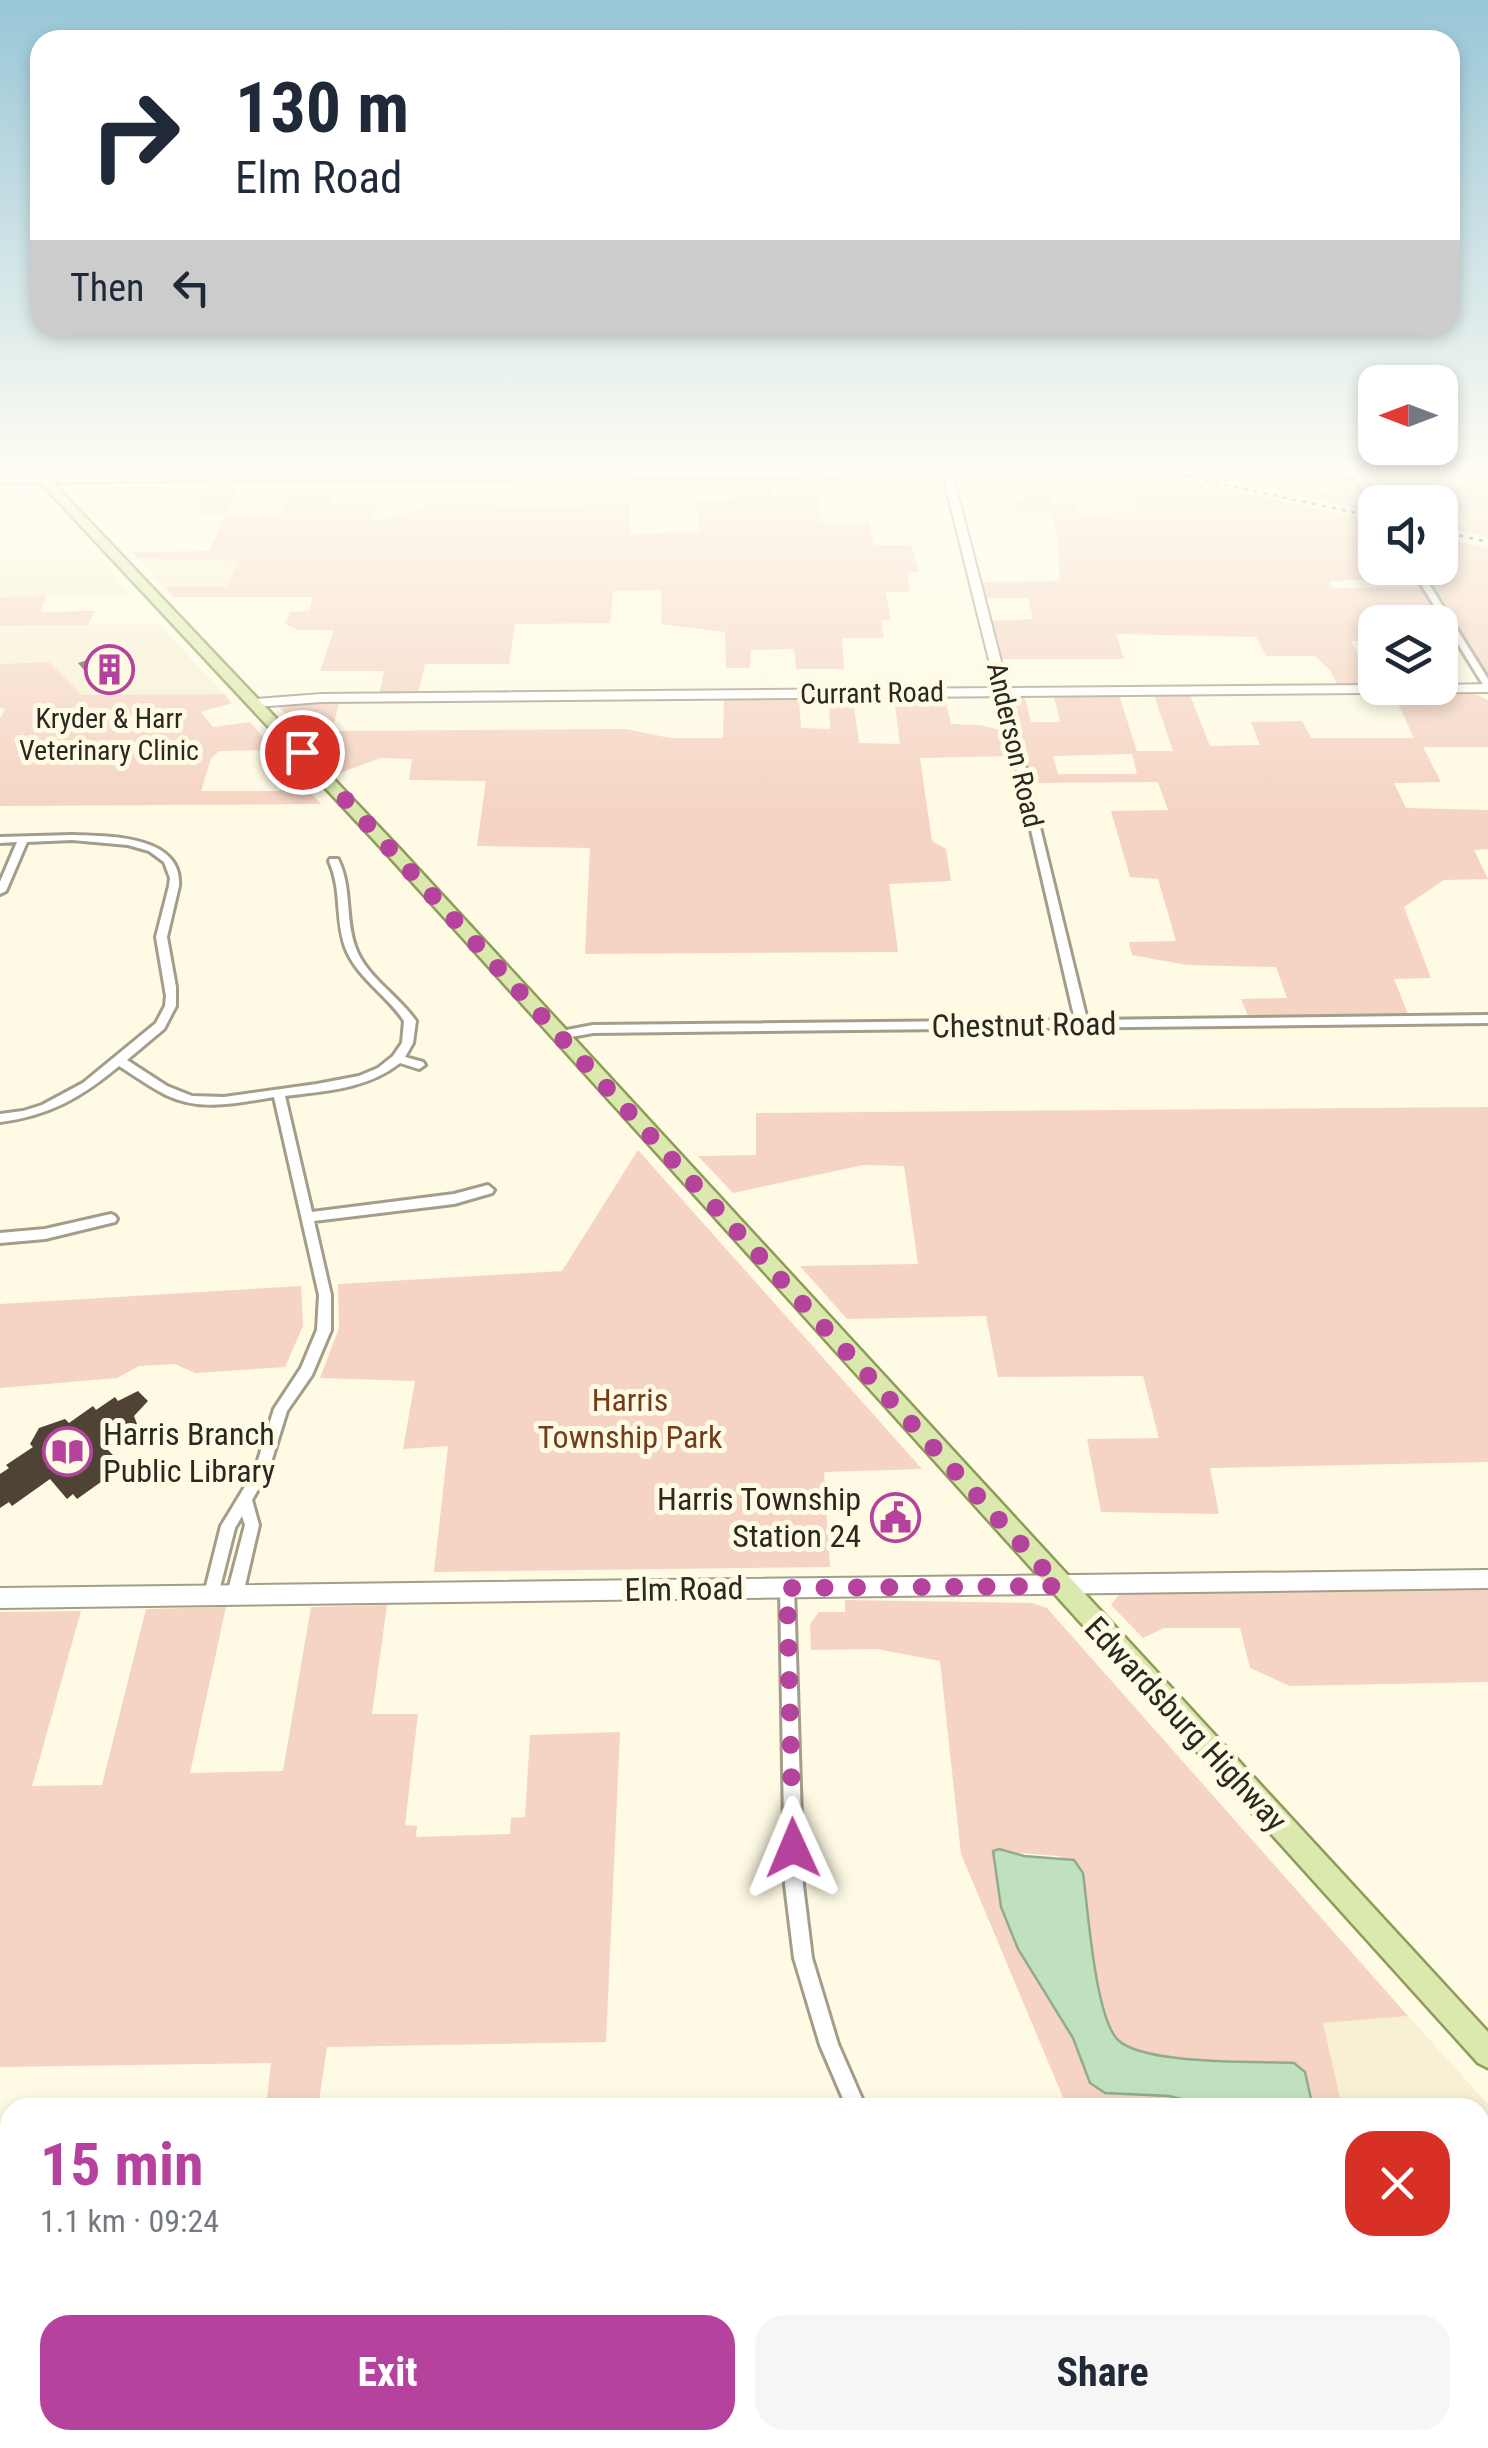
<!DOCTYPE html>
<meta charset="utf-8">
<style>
body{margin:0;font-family:"Roboto Condensed",sans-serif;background:#f6f6f7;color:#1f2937;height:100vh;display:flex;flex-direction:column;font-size:38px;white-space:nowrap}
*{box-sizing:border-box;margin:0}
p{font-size:32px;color:#747a83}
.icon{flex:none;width:55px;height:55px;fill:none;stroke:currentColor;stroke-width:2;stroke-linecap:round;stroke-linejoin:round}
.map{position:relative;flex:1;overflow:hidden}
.details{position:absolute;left:0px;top:2098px;width:1490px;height:352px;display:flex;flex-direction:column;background:#fff;border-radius:30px 30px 0 0;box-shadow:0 5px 15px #0003}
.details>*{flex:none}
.top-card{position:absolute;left:30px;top:30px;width:1430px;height:305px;border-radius:30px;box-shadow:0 5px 15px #0003;background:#fff;color:#1f2937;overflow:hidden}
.needle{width:65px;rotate:270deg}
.tools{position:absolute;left:1358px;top:365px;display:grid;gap:20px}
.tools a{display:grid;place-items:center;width:100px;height:100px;border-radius:20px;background:#fff;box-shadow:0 5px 15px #0003;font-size:50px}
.pin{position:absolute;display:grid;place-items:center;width:85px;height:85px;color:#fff;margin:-42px;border:5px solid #fff;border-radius:50%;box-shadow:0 2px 10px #0007}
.me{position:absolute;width:110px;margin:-55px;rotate:359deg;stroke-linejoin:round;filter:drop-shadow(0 0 8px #0008)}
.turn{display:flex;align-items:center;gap:35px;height:210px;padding:0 40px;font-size:45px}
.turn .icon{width:130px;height:130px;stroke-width:2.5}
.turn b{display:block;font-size:70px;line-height:85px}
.then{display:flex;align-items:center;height:95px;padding:0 40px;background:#0003;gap:20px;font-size:38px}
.round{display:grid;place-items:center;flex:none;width:105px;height:105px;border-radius:30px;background:#f6f6f7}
.headline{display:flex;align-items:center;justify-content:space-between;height:170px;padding:0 40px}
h1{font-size:60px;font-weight:700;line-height:75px;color:#b5439d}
.primary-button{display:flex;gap:20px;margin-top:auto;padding:20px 40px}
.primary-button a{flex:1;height:115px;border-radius:30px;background:#b5439d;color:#fff;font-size:40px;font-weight:700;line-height:115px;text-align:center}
.primary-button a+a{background:#f6f6f7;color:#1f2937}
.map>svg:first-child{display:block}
.built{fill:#f7f0d3}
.green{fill:#f5d4c3;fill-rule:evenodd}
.water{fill:#c0e1be;stroke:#93aa8f;stroke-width:2.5}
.building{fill:#4f4335}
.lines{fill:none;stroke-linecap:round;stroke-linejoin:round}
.street-casing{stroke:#a39e8a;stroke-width:6}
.secondary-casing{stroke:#a39e8a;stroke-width:4}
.primary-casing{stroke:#8d9c59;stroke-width:5}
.street{fill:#fff;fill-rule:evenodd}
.secondary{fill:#fff;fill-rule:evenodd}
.primary{fill:#dbe9ae;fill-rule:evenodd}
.rail{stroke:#514f44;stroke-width:2.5;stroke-dasharray:4 6;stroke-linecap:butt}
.route{stroke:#b5439d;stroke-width:18;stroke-dasharray:0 32.4}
.labels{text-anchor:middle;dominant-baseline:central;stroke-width:10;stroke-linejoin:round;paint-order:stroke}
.far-street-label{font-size:28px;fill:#2a2820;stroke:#fefae4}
.far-poi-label{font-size:28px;fill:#2a2820;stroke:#fefae4}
.street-label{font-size:32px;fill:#2a2820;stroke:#fefae4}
.park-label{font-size:32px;fill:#733d1d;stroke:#fefae4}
.poi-label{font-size:32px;fill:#2a2820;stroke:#fefae4;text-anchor:start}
</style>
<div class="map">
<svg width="1488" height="2448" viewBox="0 0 1488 2448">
<rect width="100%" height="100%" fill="#fefae4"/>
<path class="built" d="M143,482h68l-16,32 -100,1 -20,-20 29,-8 10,5z
M137,558h87l15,3 -12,26h-63z
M100,559l32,36 -132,2v-37z
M159,624l65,70 -142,1 -33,-33 -49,2v-38z
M1408,2016l80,88v250h-8v-246l-138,-1 -20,-85z"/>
<path class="green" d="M1170,468h318v69l-48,-10v-7l28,6 -25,-44h9l-5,-8z
M1306,472l2,6 -7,8 32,8 5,-8 -17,-4 -1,-10 32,5 8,12 -4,13 17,4 -2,6 -167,-37z
M1132,475h29l214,46v39l-17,1 11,19 -40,1 3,7 88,-1 32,54h-12v-19h-65v19h-24l24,44 -37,1 -8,-16 -15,-14h-49l-10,-19 -140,-3 8,25h-124l-11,-38 44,-2 -5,-21h-43l-4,-16 79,-1 -4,-52 -6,-16h-34l-2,-8 16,-9h22l2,8h23l4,10 57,-2 -5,-13 7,-6z
M771,478l2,19 45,-1 4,27 47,-1 5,23h37l8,27h-12l3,20h-24l5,28h-10l3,18h-42l2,31h-48l-2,-20 -43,1 -1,18h-24l-1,-36 -64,-8 1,-34 -49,1 -3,32 -95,1 -6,40h-84l-7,30 -39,1 5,-24h-64l14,-41h-36l-13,-6 5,-12 19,-1 4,-14h-139l-10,-10h63l11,-26 -101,-3 -5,-6 77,-1 16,-36 -30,-1 16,-32h29l-14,32h55l13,-33h44l-7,23h45l-5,17 51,-11 2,-7 124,4 82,-4v31l68,-2 -1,-32h36v-21z
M1440,538l48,10v127l-65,-107h17z
M46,596l-6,16 55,-1 -7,14 -88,1v-29z
M49,662l33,33 142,-1 8,9 -31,9 12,15 37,-5 24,28 -55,1 -8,8 -10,32h108l12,13 -321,2v-87l5,-10 -5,-1v-44z
M1469,691l19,9v47h-65l18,35 -47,1 12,25 82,2v39l-14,1 14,29 -44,1 -40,27 27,71 -37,1 14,35 -160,2 -7,-17 46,-1 -11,-31 -89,-2 -55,-10 -3,-13 47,-1 -18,-62 -28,-2 -19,-66 57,-1 -10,-28 -128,1 -20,-84 15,-2 6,25h29l-6,-25 65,-2 18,56h36l-19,-56h36l20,51 50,-1 -9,-23 51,-1 9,17h103l-21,-45zM1132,754l5,20h-79l-5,-18z
M894,698h51l6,26 29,1 24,6 6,25 -90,2 12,83 14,8 5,32 -62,3 9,68 -313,2 5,-106 -113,-2 9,-65 -77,-1 3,-21 -31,-1 -41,15 -61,-66 8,-4h52l-7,28 294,-2 44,9h53l1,-38 75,-1 2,29 29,1 -1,-30h24l6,44 41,1z
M1488,1107v355l-278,6 9,46 -118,-2 -14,-73 72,-1 -16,-62 -145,1 -12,-61 -139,3 -47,-53 118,-2 -14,-98 -41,-1 -130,28 -35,-37 58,-1v-42z
M638,1150l284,319 -98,3 6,95 -396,5 14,-126 -45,3 12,-68 -95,-3 19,-50 -1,-44 224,-13z
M301,1286l2,40 -18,41 -90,6 -20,-9 -36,2 -22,12 -117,10v-84z
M1488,1587v95l-198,4 -40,-18 -10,-40h-76l-21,10 -32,-33 9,-12z
M845,1600l187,3 15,5 361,408 -85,7 19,84h-40l8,-8 -5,-27 -11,-9c-37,-2 -150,2 -176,-23 -23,-23 -30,-131 -35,-167l-24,-17 -66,-5 8,56 17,42 55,90 17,44 15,10 64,3 44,11h-146l-106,-253 -21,-193 -63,-12 -66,1 -1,-26 9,-12h26z
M387,1605l-15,109h46l-13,111 12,1 -1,11 94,-3 1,-16 14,-1 5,-82 90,-3 -14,310 -279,5 -9,61 -52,-1 5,-44 -271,4v-455l81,-1 -49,175 70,-1 44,-176 80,-2 -36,166 93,-2 28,-164z
M1488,2392v56h-81l-2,-8h75v-46z"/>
<path class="water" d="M999,1849l25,7 50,4 9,13c5,36 12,144 35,167 26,25 139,21 176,23l11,9 6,27 -9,8h-89l-44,-11 -64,-3 -15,-10 -17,-45 -55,-89 -17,-42 -8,-56z"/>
<path class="building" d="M108,653l10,12 10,-3 7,9 -12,4 3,3 -28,9 -20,-24z
M138,1391l10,10 -14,15 3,8 -32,23 9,9 -5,12 4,4 -5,5 -31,22 -4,-5 -6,5 -17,-20 -38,27 -3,-4 -9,6v-34l9,-6 -3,-3 27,-18 -3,-3 9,-16 26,-9 4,4 24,-17 3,4 19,-13 3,4z"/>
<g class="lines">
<defs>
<path id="street" d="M1330,469l31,5 17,28h-3v4l-4,-2 -16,-26 -25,-5 -1330,9v-4z
M1411,568h8l69,111v10l-4,-3z
M1003,689l4,3 80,328 401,-5v8l-895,10 -33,6 -4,-1 -2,-3 2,-3 37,-7 482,-5 -76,-328z
M72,835c35,1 111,0 107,51l-12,51 9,50v19l-12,23 -37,31 40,26 25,10 32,1 93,-13 42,-8 19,-8 15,-12 9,-13 2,-22c-17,-26 -48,-44 -59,-74 -10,-29 -3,-57 -16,-86l1,-2h8c14,28 7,58 17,87 10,30 43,49 61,75l-3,22 -8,14 18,5 2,3 -6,4 -19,-6c-33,26 -74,28 -115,33l27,116 142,-18 34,-9 6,5 -2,3 -38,11 -140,17 17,74v35l-19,45 -25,36 -19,61 -16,28 7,25 -16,69 -3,5 -5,2 -5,-2 -3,-5 18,-69 -3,-9 -7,12 -18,71 -5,2 -5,-2 -3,-5 17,-68 34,-56 19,-61 27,-41 16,-38 2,-35 -45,-198c-36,6 -73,15 -108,-2 -16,-8 -31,-19 -47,-29 -37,31 -70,50 -119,56v-8l23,-3 19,-6 41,-22 73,-60 9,-17 1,-10 -10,-59 13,-51 1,-8 -6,-16 -15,-11 -21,-6 -56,-5 -45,2 -21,49 -6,3v-12l17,-40 -17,1v-6z
M111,1214l4,2 2,3 -2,3 -70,17 -45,4v-10l45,-4z
M787,1581l5,2 2,5 9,297 9,73 26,86 28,64h-19l-27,-63 -26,-87 -9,-73 -5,-297 2,-5z
M0,2206h10v20h-10z
M1488,2363v20l-8,1v-20z
M88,2440h20l-3,8h-20z
M436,2440h20l-1,8h-20z
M1183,2440h20l1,8h-20z"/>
<path id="secondary" d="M941,468h10l57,220 367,-3v3h65v-3l48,-1v8l-1167,10 -65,5 -6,-4 6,-4 65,-5 675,-6z
M1488,1570v18l-1488,20v-20z"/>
<path id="primary" d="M27,468h12l359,379 1090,1185v36l-10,-5 -1092,-1210z"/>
</defs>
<use href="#street" class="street-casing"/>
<use href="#secondary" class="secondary-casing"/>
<use href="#primary" class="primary-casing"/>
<use href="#street" class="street"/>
<use href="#secondary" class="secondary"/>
<use href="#primary" class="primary"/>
<path class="rail" d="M1146,468l229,49
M1440,531l48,11"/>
</g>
<linearGradient id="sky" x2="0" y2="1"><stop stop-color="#98c6d7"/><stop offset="0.58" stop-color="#fffdf3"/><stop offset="1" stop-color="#fffdf3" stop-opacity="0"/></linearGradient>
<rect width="1488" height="810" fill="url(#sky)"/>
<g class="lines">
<path class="route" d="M302,752l757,834 -272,2 6,260"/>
</g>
<defs>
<symbol id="building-ring" viewBox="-11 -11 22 22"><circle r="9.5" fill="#fefae4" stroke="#b5439d" stroke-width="1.5"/><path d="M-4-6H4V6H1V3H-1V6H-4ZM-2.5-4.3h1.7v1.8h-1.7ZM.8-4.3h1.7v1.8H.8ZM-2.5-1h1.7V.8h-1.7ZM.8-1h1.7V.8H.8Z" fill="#b5439d"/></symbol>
<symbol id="library-ring" viewBox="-11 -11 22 22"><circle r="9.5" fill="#fefae4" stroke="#b5439d" stroke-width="1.5"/><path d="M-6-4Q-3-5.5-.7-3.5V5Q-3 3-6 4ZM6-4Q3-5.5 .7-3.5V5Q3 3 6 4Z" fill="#b5439d"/></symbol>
<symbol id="civic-ring" viewBox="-11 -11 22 22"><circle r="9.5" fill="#fefae4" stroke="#b5439d" stroke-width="1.5"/><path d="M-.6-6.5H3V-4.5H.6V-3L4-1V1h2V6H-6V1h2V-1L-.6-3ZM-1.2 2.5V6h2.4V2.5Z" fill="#b5439d"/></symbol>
</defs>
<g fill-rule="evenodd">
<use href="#building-ring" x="82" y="642" width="55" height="55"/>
<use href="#library-ring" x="40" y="1424" width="55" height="55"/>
<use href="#civic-ring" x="868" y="1490" width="55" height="55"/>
</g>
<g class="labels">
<g class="far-street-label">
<text transform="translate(872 693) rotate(-1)">Currant Road</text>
<text transform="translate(1015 745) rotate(77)">Anderson Road</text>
</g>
<g class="far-poi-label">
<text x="109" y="718">Kryder &amp; Harr<tspan x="109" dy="32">Veterinary Clinic</tspan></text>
</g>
<g class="street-label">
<text transform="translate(1024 1025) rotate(-1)">Chestnut Road</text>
<text transform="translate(684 1589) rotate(-1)">Elm Road</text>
<text transform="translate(1186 1724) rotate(47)">Edwardsburg Highway</text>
</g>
<g class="park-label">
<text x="630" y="1400">Harris<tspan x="630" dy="37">Township Park</tspan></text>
</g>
<g class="poi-label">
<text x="103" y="1434">Harris Branch<tspan x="103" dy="37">Public Library</tspan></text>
<text x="861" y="1499" text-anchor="end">Harris Township<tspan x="861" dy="37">Station 24</tspan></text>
</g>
</g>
</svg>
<div class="tools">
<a><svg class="needle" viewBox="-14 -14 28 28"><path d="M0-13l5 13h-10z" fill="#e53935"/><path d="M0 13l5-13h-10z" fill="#747a83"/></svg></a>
<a><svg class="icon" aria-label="sound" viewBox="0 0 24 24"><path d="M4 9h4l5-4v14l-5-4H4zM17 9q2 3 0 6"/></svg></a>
<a><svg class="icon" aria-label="layers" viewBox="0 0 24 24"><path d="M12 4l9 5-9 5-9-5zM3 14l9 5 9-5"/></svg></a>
</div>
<div class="pin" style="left:302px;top:752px;background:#d93025"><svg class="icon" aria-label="arrive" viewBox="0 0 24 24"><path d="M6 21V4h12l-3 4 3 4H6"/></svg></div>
<svg class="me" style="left:793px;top:1848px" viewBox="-20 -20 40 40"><path d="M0-17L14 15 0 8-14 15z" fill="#b5439d" stroke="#fff" stroke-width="4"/></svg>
<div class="top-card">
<div class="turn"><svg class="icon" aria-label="right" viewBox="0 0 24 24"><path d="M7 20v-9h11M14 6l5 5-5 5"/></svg><div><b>130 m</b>Elm Road</div></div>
<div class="then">Then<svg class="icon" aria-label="left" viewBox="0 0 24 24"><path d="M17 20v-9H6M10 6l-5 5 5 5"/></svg></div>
</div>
<section class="details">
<div class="headline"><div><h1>15 min</h1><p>1.1 km · 09:24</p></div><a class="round" style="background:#d93025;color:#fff"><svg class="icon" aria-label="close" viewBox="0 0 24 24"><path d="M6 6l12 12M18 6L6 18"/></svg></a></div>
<div class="primary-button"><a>Exit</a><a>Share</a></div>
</section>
</div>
